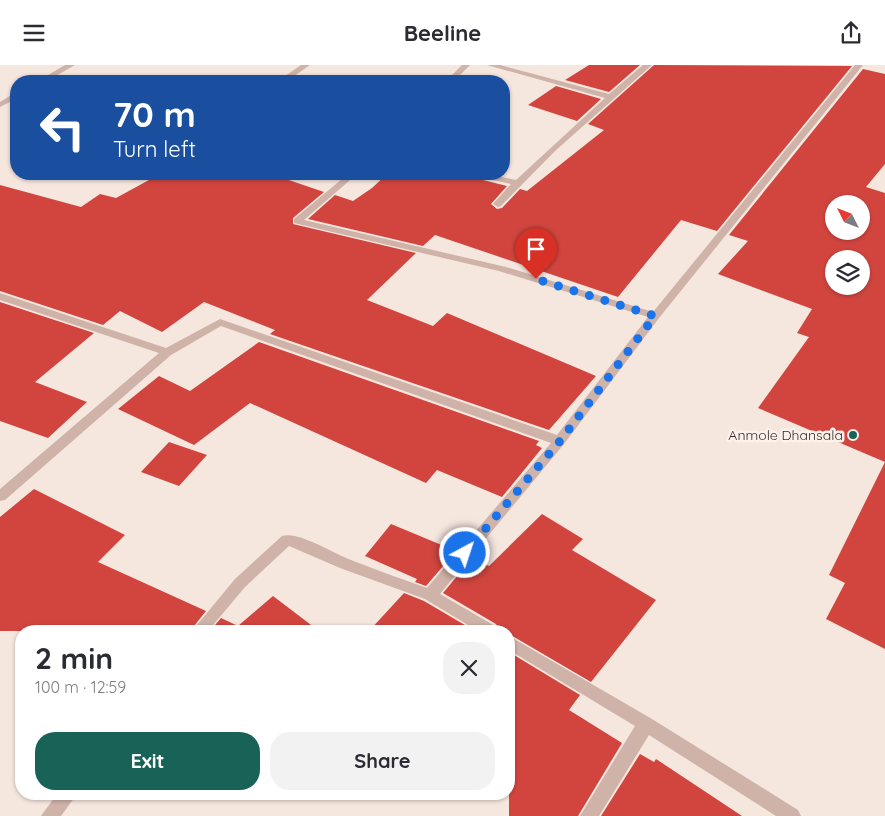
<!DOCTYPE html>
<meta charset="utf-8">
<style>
body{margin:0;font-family:Quicksand,sans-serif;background:#f2f2f3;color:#2b2b33;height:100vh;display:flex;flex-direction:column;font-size:19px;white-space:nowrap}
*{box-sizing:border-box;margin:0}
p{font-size:16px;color:#7c7c81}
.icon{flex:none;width:28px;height:28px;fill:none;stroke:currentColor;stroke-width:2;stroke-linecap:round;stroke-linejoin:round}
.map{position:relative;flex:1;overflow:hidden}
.sheet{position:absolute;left:15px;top:560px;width:500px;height:175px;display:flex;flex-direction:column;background:#fff;border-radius:20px;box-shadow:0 1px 4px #0004}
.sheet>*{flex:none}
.banner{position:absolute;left:10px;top:10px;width:500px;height:105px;border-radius:20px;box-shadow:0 1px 4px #0004;background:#1a4fa0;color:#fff;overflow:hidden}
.needle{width:32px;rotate:312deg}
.buttons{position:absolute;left:825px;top:130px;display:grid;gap:10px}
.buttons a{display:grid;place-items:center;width:45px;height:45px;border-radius:50%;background:#fff;box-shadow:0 1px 4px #0004;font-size:25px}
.pin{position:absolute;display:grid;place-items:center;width:42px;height:42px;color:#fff;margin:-51px -21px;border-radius:50% 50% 50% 0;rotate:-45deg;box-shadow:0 0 5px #0007}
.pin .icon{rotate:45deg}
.me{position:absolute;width:55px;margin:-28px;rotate:40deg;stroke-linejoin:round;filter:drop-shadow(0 0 4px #0008)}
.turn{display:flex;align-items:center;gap:18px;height:105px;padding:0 20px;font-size:22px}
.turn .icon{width:65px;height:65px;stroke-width:2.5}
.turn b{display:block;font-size:35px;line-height:42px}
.round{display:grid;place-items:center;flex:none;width:52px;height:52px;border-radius:20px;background:#f2f2f3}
.summary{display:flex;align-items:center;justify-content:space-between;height:85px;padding:0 20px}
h1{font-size:30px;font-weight:800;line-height:38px}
.action{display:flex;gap:10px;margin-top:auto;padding:10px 20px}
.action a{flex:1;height:58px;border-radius:20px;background:#196258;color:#fff;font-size:20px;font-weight:800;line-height:58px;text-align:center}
.action a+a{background:#f2f2f3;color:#2b2b33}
header{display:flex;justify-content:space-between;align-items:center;height:65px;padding:0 20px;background:#fff;font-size:22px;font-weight:800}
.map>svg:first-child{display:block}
.building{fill:#d2453f;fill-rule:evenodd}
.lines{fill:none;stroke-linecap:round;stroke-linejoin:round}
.minor{fill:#cfb2a8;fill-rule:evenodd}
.route{stroke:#1a73e8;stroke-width:9;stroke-dasharray:0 16.2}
.poi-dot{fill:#196258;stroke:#fcf1eb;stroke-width:2}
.labels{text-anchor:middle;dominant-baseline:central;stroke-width:5;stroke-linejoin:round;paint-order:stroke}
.poi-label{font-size:14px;fill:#3b2b29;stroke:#fcf1eb;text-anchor:end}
</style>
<header><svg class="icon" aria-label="menu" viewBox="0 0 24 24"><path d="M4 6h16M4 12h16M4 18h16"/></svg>Beeline<svg class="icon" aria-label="share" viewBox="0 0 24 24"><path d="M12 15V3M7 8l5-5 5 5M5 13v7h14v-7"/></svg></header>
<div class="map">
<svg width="885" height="751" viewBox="0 0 885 751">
<rect width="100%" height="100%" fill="#f5e6de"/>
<path class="building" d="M589,0h51l-31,27 -44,-12z
M654,0l198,1 -135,165 -36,-11 -63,77 -183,-62 -12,11 -115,-27 27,-24 18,6 19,-13 15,-14h72l48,12 -16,18 6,5 5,-1 18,-19 7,2 77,-61 -16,-6z
M863,4l22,5v90l-19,23 19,6v456l-59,-30 19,-36 -16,-8 56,-113 -127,-54 51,-71 -12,-4 15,-24 -94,-35 30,-33 -19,-6zM834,139h27v27h-27zM834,194h27v27h-27z
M556,21l45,13 -24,22 -49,-16z
M160,109h111l53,18 -31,26v6l123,29 -49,47 66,26 14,-13 149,63 -47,54 -279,-96 5,-4 -71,-28 -42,30 -42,-21 -17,14 -103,-34v-106l81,22 19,-13 16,4z
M0,237l94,31 -59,49 52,20 -39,36 -48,-17z
M259,277l280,99 -3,4 6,3 -40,49 -65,-27 -11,13 -176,-80 -56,42 -76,-36 41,-33 31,15z
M169,377l38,13 -28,31 -38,-14z
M34,424l91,46 -27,27 108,49 -16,20h-190v-114z
M542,449l41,25 -11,11 84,50 -65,82 -82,-48v-3h-10l-3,-7 -53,-31 29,-35 17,8z
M391,459l65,27 -30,35 -11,-4 2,-3 -52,-23z
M404,528l20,8 51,30h-106z
M273,531l46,35h-109l11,-13 17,8z
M509,587l71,43 -11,15 53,33 -44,73h-69z
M640,689l14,8 2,-3 86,57h-141z"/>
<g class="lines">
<path class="minor" d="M65,0h10l-28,16h-9z
M301,0h9l-23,16h-9z
M462,0h8l-16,16h-8z
M487,0h13l109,29 34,-29h9l-97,86 -54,55 -3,1 -5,-3 18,-20 -37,-8 -1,-2h15l28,6 89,-82z
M855,0h8l-204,253 -95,126 -124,150 55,32 2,5h-19l-53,-32 -85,-31 -51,-22 -44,41 -37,44h-16l43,-52 47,-43c17,-5 52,18 69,24 25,10 51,19 76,28l124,-145 -330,-117 -50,29 -166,145 -5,1v-12l159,-136 -159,-53v-7l166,55 54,-29 337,116 91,-118 -149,-46 -205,-48v-4l54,-45h9l-53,46 202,47 147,45z
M13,29h3v5l-16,8v-5z
M509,571l143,83 146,91 3,6h-25l-127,-81 -50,81h-19l55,-90 -126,-76z
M57,729h20l-16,22h-20z"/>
</g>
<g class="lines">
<path class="route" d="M465,488l95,-112 95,-125 -119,-37"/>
</g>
<circle class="poi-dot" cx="853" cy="370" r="5"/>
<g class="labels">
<g class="poi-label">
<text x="843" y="370">Anmole Dhansala</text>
</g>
</g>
</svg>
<div class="buttons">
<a><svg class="needle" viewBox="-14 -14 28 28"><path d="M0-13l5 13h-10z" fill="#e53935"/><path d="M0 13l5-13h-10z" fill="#7c7c81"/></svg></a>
<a><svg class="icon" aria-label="layers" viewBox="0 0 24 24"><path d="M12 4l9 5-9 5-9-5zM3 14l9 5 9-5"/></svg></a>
</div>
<div class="pin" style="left:536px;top:214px;background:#d93025"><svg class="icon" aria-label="arrive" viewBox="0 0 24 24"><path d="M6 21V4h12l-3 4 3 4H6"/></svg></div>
<svg class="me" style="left:465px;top:488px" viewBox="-20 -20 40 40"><circle r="17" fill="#1a73e8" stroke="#fff" stroke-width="3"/><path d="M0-11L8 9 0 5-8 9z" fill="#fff"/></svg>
<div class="banner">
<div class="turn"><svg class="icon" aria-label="left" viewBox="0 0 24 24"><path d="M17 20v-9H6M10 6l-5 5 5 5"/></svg><div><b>70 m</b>Turn left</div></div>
</div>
<section class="sheet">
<div class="summary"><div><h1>2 min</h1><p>100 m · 12:59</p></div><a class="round"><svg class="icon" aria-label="close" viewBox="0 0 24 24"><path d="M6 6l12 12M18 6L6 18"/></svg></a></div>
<div class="action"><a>Exit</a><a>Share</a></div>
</section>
</div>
